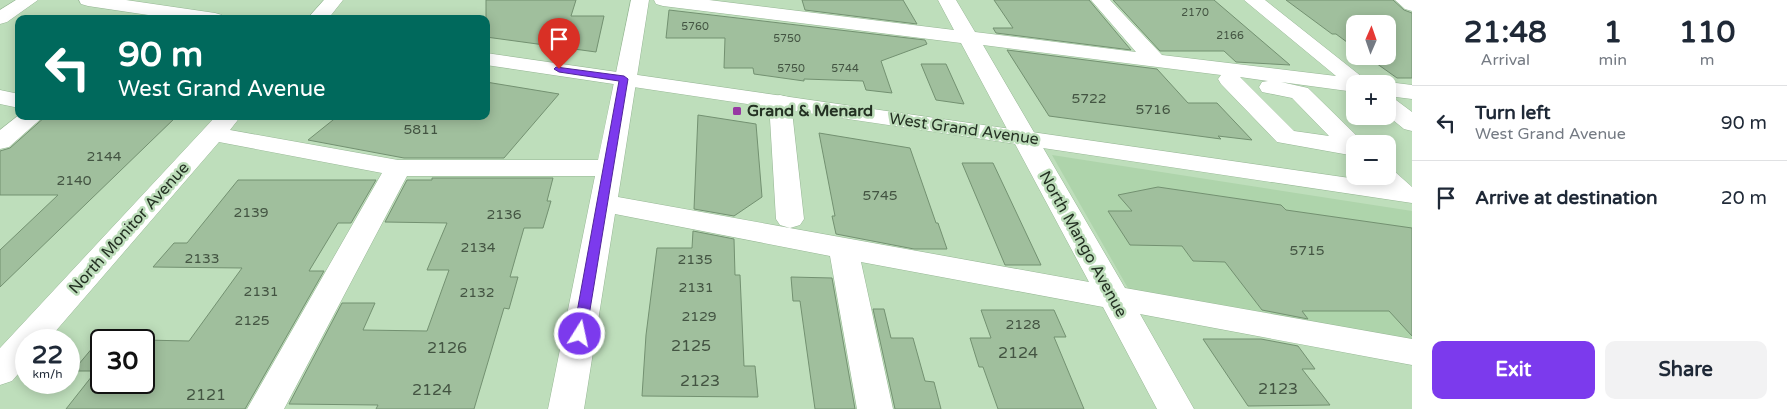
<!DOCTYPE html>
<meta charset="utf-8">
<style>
body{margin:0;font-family:"Varela Round",sans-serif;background:#f2f2f3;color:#1f2937;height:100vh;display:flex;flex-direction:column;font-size:19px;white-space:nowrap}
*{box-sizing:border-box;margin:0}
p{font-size:16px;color:#747a83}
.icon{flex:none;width:28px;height:28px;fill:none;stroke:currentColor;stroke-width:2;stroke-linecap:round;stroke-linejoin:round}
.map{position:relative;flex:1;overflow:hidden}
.side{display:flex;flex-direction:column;background:#fff;width:375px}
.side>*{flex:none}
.banner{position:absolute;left:15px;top:15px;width:475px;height:105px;border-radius:10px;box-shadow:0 2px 12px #0003;background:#00695c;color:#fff;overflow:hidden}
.needle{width:32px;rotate:2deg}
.fabs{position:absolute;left:1346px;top:15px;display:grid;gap:10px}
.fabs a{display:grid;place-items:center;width:50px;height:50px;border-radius:10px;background:#fff;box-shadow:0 2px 12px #0003;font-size:25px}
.speed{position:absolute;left:15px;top:329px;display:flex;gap:10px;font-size:25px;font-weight:700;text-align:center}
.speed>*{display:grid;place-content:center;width:65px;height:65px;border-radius:50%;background:#fff;box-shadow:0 2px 12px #0003;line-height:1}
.speed small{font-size:12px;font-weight:400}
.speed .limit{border:2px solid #111;border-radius:8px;background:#fff;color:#111}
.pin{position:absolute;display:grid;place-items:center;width:42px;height:42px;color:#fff;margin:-51px -21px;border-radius:50% 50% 50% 0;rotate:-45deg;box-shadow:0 0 5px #0007}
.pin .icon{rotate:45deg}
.me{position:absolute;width:55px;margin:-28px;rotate:10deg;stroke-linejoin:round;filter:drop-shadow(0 0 4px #0008)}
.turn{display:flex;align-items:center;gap:18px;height:105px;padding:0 20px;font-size:22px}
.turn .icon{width:65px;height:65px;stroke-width:2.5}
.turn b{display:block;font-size:35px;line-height:42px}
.eta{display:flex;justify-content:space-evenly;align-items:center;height:85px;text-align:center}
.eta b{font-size:30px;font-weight:700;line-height:35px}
.action{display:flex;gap:10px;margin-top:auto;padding:10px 20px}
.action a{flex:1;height:58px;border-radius:10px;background:#7c3aed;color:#fff;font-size:20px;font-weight:700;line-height:58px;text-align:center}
.action a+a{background:#f2f2f3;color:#1f2937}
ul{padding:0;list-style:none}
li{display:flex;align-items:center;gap:15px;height:75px;padding:0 20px;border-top:1px solid #e0e1e3}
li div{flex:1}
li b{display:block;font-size:19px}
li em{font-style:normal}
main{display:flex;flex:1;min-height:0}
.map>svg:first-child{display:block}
.built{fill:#aed4ab}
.building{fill:#a0bf9d;stroke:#739171}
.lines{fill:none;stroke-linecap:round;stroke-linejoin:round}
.minor-casing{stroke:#97b795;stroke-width:1}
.major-casing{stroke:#97b795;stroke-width:1}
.minor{fill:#fff;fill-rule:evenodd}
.major{fill:#fff;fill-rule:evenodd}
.route{fill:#7c3aed;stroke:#51269a}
.poi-dot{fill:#9739a3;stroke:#bedebb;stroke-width:2}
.labels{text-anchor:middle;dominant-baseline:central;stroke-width:5;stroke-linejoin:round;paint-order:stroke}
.far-number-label{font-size:11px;fill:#435442}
.number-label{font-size:14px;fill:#435442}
.poi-label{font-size:16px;font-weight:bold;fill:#243123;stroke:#bedebb;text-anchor:start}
.street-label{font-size:16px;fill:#243123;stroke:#bedebb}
.near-number-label{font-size:16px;fill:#435442}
</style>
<main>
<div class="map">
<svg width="1412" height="409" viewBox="0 0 1412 409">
<rect width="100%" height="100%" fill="#bedebb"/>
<path class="built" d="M1052,155l360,56v154l-271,-54z"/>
<path class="building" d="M486,0h90l-5,16h33l-8,36 -110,-15z
M802,0h101l14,24 -112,-14z
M994,0h95l42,50 -135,-17 -3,-5h20z
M1113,0h101l76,65 -54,-3 -12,-11h-64z
M1286,0h107l11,10 8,3v65h-15l-31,-22h22v-32h-33v24l-19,-14h-4z
M669,10l256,30 2,4 -46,17 11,32 -26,-3 -3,-9 -59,-2v2l-50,-7 -1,-6h-29l1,-30h-59z
M1007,50l150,19 31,34h29l35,37 -34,-4 3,3 -172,-23z
M921,64h25l18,40 -28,-4z
M486,82l73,12 -55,64h-100l-96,-18 30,-24h148z
M698,115l58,9 6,73 -28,19 -40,-7z
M46,116h131l-177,171v-37l58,-55h-58v-44l10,-3z
M819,133l91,15 26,75h2l9,26h-33l-78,-15 -4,-18h3z
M962,163h31l48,102h-36z
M432,178h121l-6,23h4l-8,27h-19l-14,49h8l-9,32 -5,-1 -30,101h-98l2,-4 -89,-1 53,-101h33l-12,27 64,1 22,-61h-22l20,-47 -62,-1 22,-42h25z
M238,180h138l-25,43h-13l-29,48h15l-79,138h-179l30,-38h-23l26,-31h30h-28v42h43v-42l45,1 53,-73 -89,-1 21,-24h13z
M1158,187l123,18 5,5 126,18v108l-23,-25h-87l6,8 -46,-9 -37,-48 -32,-1 -11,-15 -52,-1 -22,-34h24l-14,-16z
M693,231l41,8 1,36h5l4,91h11l3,31 -116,-1 4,-61 11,-87h35z
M791,277l41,1 23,131h-40l-15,-108h-7z
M873,309h11l7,29h22l12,43 9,1 7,27h-46z
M981,310h73l12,27h-12l30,72h-86l-15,-42h-4l-9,-29h21z
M1203,339h58l37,7 17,23h-13l28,36 -82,1z"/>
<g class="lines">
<defs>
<path id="minor" d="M16,0h22l-31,22 -7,2v-14z
M324,0h19l-15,19h-21z
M631,0h18l-31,197 471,85 -128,-239 -298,-37 -7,-2 -2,-4h55l245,30 -16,-30h18l19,32 161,20 -45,-52h19l52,55 174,21 -92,-76h21l106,84h-16v8l-74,-10 27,6 56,55 -9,1v12l-78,-14 -56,-58 -3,-5 3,-4 -238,-30 142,243 287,51v26l-272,-51 54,95h-37l-54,-102 -242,-45 32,147h-36l-27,-153 -215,-42 -31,195h-36l47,-233h-188l-123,233h-37l135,-236 -163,-31 -171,198h-22v25l-14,16 -12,4v-37l216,-232h25l-11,14 168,30h200zM1240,77l28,4 -6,1 -3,5 3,5 30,6 37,38 -35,-5z
M1395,0h17v11l-7,-2z
M1388,82l24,3v14l-24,-3v-12h-6z
M0,90l19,4v14l-19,-4z
M780,95l8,2 3,5 13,117 -4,6 -10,3 -10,-3 -4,-6 -7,-117 3,-5z
M1388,98l8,2 16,12v19l-8,-2 -16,-13z
M19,115l25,1 -35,31 -9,2v-19z
M1388,169l5,1 19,17v12c-19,5 -31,-8 -41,-23h17z"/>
<path id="major" d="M79,0h47l89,13 7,2 3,4h-50l-87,-13 -7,-2z
M486,53l926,134v16l-926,-138z"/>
</defs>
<use href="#minor" class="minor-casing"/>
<use href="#major" class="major-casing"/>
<use href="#minor" class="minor"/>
<use href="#major" class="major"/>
</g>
<path class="route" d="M556,67l68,9 4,3 -42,255 -6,5 -7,-5 46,-253 -60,-9 -5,-3z"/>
<rect class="poi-dot" x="732" y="106" width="10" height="10" rx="2.5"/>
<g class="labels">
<g class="far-number-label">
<text x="1195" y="12">2170</text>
<text x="695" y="26">5760</text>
<text x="1230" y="35">2166</text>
<text x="787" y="38">5750</text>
<text x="791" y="68">5750</text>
<text x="845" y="68">5744</text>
</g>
<g class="number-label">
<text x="1089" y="98">5722</text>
<text x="1153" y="109">5716</text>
<text x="421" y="129">5811</text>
<text x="104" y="156">2144</text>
<text x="74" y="180">2140</text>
<text x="880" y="195">5745</text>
<text x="251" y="212">2139</text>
<text x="504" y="214">2136</text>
<text x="478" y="247">2134</text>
<text x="1307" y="250">5715</text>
<text x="202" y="258">2133</text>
<text x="695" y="259">2135</text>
<text x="696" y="287">2131</text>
<text x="261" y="291">2131</text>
<text x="477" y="292">2132</text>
<text x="699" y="316">2129</text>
<text x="252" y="320">2125</text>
<text x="1023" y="324">2128</text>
</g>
<g class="poi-label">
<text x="747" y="111">Grand &amp; Menard</text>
</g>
<g class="street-label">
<text transform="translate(964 129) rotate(8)">West Grand Avenue</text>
<text transform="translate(129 228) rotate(-48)">North Monitor Avenue</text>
<text transform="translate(1083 244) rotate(61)">North Mango Avenue</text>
</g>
<g class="near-number-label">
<text x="691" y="346">2125</text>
<text x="447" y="348">2126</text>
<text x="1018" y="353">2124</text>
<text x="700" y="381">2123</text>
<text x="1278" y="389">2123</text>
<text x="432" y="390">2124</text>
<text x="206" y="395">2121</text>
</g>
</g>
</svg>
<div class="fabs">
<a><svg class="needle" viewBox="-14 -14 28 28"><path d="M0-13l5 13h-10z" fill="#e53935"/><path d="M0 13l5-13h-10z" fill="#747a83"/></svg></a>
<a>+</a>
<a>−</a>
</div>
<div class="speed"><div>22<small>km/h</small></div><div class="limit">30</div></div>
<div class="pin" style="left:559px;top:69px;background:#d93025"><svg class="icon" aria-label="arrive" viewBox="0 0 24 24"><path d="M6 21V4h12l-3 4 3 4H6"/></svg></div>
<svg class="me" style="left:580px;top:334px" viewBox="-20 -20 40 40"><circle r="17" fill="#7c3aed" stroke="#fff" stroke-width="3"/><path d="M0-11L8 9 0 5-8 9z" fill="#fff"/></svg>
<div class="banner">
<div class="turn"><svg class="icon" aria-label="left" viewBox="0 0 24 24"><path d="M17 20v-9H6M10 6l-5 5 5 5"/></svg><div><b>90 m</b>West Grand Avenue</div></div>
</div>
</div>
<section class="side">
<div class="eta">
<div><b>21:48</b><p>Arrival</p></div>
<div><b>1</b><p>min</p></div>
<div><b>110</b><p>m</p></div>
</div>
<ul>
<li><svg class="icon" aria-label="left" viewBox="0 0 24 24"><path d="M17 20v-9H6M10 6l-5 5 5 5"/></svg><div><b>Turn left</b><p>West Grand Avenue</p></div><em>90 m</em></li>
<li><svg class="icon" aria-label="arrive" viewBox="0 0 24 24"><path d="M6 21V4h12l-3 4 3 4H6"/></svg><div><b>Arrive at destination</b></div><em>20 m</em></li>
</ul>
<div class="action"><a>Exit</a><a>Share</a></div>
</section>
</main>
